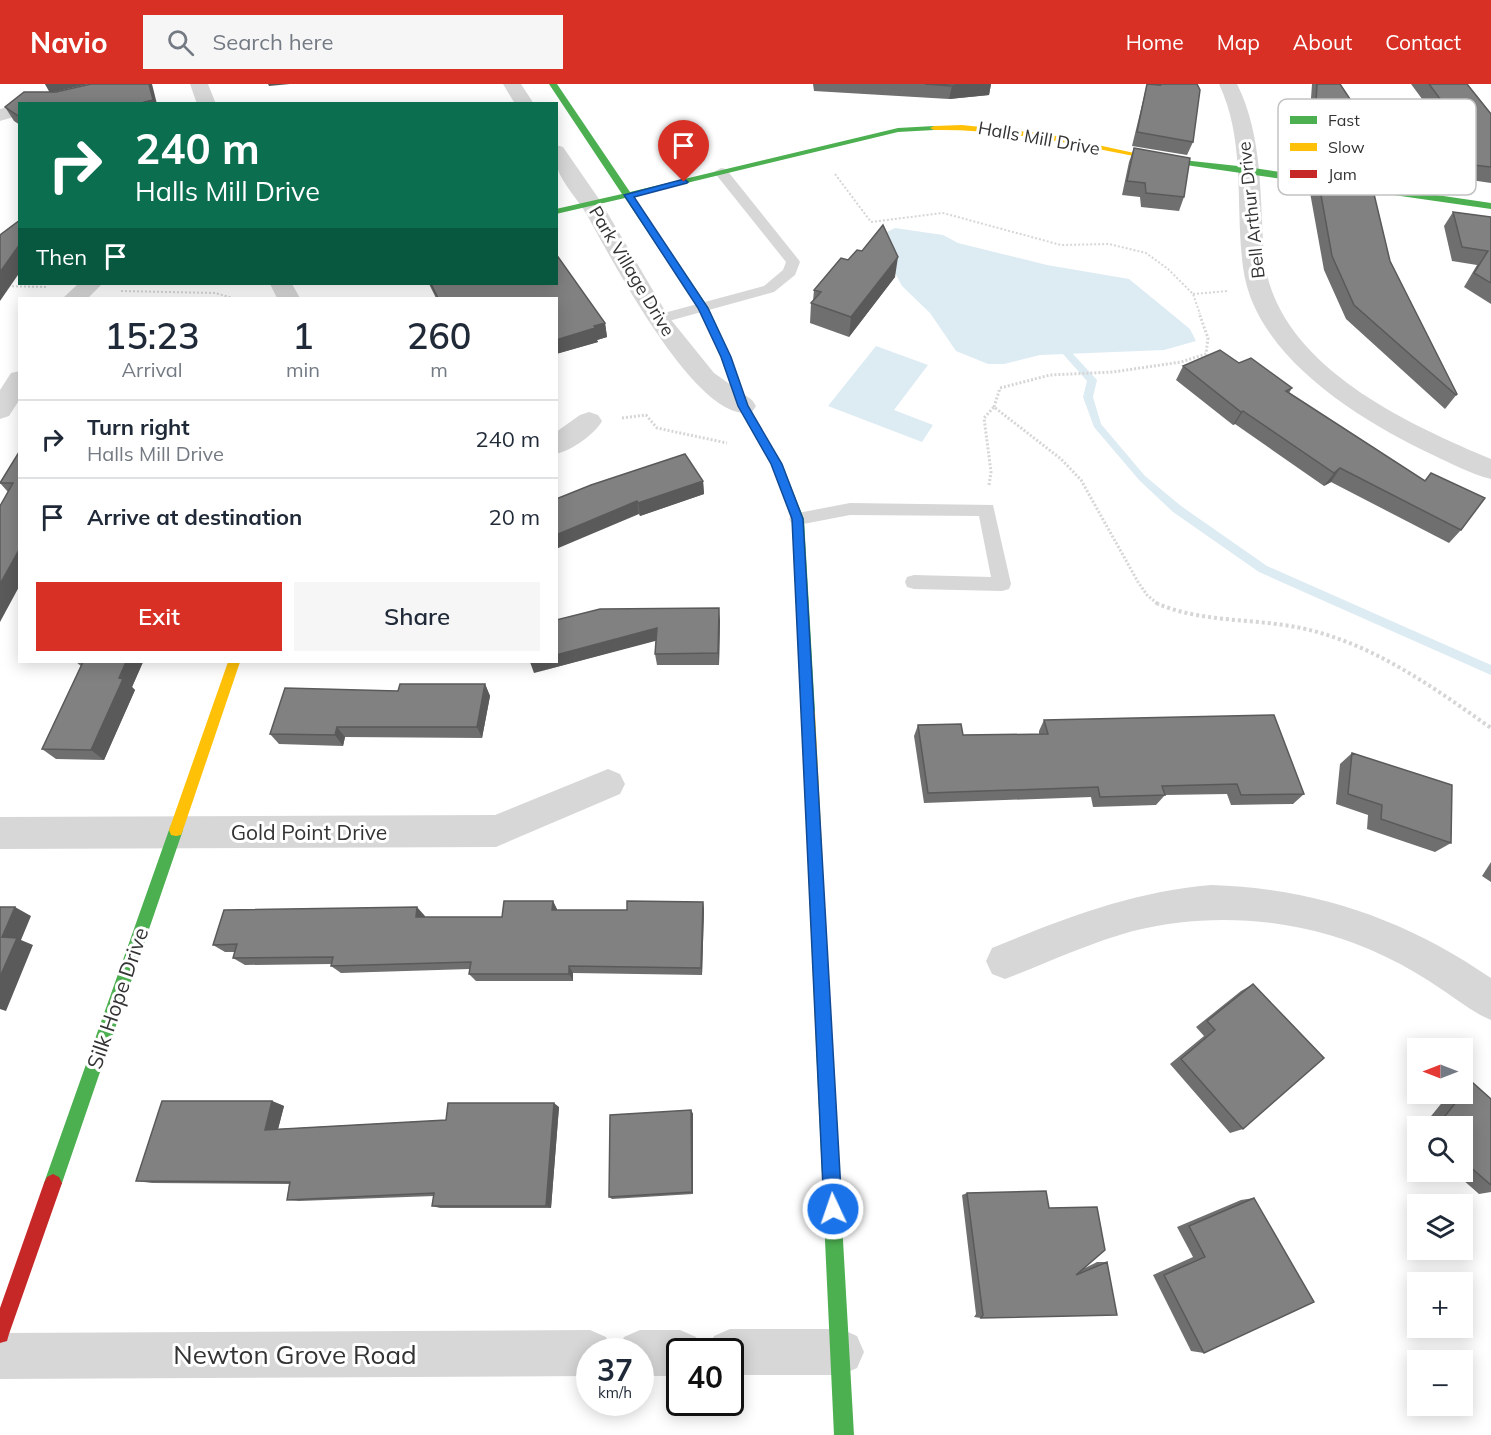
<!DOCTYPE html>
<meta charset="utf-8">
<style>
body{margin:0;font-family:Mulish,sans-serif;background:#f6f6f7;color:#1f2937;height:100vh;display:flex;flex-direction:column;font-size:22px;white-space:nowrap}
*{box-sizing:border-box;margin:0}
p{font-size:20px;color:#747a83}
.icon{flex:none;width:33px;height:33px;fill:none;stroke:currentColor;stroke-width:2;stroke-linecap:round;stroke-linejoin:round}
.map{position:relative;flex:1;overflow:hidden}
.side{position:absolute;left:18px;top:213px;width:540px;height:366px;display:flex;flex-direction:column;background:#fff;border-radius:0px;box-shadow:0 3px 15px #0003}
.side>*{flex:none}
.top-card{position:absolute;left:18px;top:18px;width:540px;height:183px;border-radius:0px;box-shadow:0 3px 15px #0003;background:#0b6e4f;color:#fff;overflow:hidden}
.needle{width:39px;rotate:270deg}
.tools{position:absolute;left:1407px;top:954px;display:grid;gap:12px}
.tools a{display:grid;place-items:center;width:66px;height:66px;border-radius:0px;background:#fff;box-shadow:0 3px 15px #0003;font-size:30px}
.speed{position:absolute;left:576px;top:1254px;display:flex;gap:12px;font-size:30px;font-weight:700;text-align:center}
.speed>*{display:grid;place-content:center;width:78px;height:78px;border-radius:50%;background:#fff;box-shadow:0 3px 15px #0003;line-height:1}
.speed small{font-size:15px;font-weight:400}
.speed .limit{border:3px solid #111;border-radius:9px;background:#fff;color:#111}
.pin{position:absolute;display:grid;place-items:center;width:51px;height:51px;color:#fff;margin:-62px -26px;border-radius:50% 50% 50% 0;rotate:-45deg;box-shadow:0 0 6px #0007}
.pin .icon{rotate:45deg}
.me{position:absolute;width:66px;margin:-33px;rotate:357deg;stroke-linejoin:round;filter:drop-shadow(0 0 4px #0008)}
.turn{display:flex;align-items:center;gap:21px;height:126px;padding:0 18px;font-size:27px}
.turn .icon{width:78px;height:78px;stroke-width:2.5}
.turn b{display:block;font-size:42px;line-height:51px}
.then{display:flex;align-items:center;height:57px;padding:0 18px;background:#0003;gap:12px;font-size:22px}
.eta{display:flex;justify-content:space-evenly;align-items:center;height:102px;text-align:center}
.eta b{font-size:36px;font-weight:600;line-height:42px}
.button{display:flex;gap:12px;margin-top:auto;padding:12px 18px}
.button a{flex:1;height:69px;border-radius:0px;background:#d93025;color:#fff;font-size:24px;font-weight:600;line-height:69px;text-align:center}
.button a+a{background:#f6f6f7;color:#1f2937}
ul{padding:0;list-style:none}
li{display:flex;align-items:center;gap:18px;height:78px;padding:0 18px;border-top:2px solid #e0e1e3}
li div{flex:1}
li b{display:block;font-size:22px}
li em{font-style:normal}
header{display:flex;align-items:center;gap:36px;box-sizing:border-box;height:84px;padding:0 30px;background:#d93025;color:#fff}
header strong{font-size:28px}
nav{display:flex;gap:33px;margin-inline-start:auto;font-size:21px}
.search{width:420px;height:54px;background:#f6f6f7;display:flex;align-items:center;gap:15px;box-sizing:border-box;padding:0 21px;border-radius:0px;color:#747a83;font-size:22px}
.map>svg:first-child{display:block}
.water{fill:#ddebf3}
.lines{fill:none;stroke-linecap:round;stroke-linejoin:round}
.stream{fill:#ddebf3;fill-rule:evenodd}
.path-far2{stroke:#d6d6d6;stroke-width:2;stroke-dasharray:2 2;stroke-linecap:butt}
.path-far1{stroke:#d6d6d6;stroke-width:3;stroke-dasharray:2 2;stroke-linecap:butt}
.path{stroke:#d6d6d6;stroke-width:4;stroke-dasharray:3 3;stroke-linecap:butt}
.lane{fill:#d7d7d7;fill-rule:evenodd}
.street{fill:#d7d7d7;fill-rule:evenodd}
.fast{fill:#4caf50;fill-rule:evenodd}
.slow{fill:#ffc107;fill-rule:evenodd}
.jam{fill:#c62828;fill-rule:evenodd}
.wall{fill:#6f6f6f}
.shaded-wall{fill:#5a5a5a}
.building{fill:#818181;stroke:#5a5a5a;stroke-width:1.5}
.route{fill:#1a73e8;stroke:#114b97;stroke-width:1.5}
.labels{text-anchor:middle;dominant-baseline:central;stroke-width:6;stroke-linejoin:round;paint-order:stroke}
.far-street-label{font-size:18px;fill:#333;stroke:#fff}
.street-label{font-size:21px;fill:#333;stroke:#fff}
.near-street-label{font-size:26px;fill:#333;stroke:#fff}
.key{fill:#fff;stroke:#c2c2c2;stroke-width:1.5}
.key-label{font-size:16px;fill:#333}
</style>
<header>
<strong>Navio</strong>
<div class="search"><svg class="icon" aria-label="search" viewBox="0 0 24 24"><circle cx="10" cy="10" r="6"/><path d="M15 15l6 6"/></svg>Search here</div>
<nav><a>Home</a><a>Map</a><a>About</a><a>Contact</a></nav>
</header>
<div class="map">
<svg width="1491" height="1351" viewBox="0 0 1491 1351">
<rect width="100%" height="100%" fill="#fff"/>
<path class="water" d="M895,144l48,7 15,8 89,22 82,14 61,50 6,12 -32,9 -124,5 -36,9h-16l-32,-13 -26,-38 -28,-27 -23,-43 8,-11z
M876,262l52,19 -34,45 39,15 -11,17 -94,-36z"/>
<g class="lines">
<path class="stream" d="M1057,255l3,1 37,40 -4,17 8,27 44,52 36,30 86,60 224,99v10l-232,-103 -86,-60 -34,-32 -45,-53 -11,-30 4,-16 -33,-37 -1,-2z"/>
<path class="path-far2" d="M835,90l36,48 72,-9 118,32 48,-1 37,9 22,16 25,25 7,20
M0,202l47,1
M121,207l94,2 18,5
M1193,210l35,-3"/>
<path class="path-far1" d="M994,323l6,-19 50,-13 63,-3 68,-10 25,-8 2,-16 -9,-25
M622,334l24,-3 11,13 70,15
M989,401l2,-13 -7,-54 10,-11 67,52 20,21 57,102 9,13 12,10"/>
<path class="path" d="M1156,519c45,20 98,15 145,25 71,15 132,59 190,100"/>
<path class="lane" d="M721,84l5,1 72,90 2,3 -5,13 -21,17 -116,32 -5,-2 -3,-3 3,-3 111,-30 19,-16 3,-8 -72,-90z
M850,419l143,2 18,79 -2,5 -7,2 -88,-2 -7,-2 -2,-5 2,-5 7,-2 77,2 -12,-61 -129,-1 -52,10 -6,-1 -3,-5 3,-5 6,-1z"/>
<path class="street" d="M190,0h18l8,20h-19z
M503,0h18l13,20h-19z
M1219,0h18c28,56 22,121 28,181 17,102 141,158 226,194v20c-20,-5 -39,-15 -58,-24 -74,-35 -179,-99 -190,-188 -8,-61 3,-126 -24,-183z
M20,19v12l-20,6v-12z
M556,61l7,2 38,55 67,114 46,57 38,27 4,6 -4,6c-54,15 -142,-156 -165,-197 -9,-15 -24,-31 -30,-47 -2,-6 -1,-16 -1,-23z
M78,200h24l-14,14h-25z
M270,200h22l8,14h-23z
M20,287v28l-11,17 -9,3v-29l11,-17z
M589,328l9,3 4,6c-8,14 -30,29 -46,33v-22l24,-17z
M608,685l12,5 5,10 -5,10 -124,53 -496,2v-32l495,-2z
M1211,801c104,3 194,34 280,93v42c-19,-8 -33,-20 -50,-31 -17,-12 -36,-23 -55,-32 -78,-38 -169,-47 -253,-26 -44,12 -86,32 -128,48l-13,-5 -6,-13 6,-13c73,-30 139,-56 219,-63z
M730,1245h111l16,7 7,16 -7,16 -16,7h-111v-23h-23l7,-16z
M590,1246l16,7 6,15h-22v24l-590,3v-46z
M640,1246h40l16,7 6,15h-22v24h-40v-24h-22l6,-15z"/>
<path class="fast" d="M549,0h8l73,108 268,-64 36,-2 4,2 -4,2 -36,2 -265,64 75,111 23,50 17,49 34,58 22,55 11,193 -2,4h-10l-2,-4 -9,-193 -20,-55 -34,-58 -17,-49 -23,-50 -73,-109 -69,16v-5l66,-15z
M1155,73l92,10 244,36v6l-333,-48h-3z
M176,740l5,1 2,5 -121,353 -3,6 -6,3 -6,-3 -3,-6 125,-353 2,-5z
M824,953l6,2 2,6 22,390h-20l-18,-390 2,-6z"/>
<path class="slow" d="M962,41l85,9 115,25 -4,2c-75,-15 -147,-32 -224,-31l-4,-2 4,-2z
M228,578h12l-57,168 -2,5 -5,1 -5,-1 -2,-5z
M808,623l5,1 2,4 17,333 -2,6 -6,2 -6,-2 -2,-6 -15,-333 2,-4z"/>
<path class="jam" d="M53,1090l6,3 3,6 -53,151 -2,7 -7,2v-35l44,-125 3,-6z"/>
</g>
<path class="wall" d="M45,0h43l-36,8 -32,12v21l-6,-4 -9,-14 45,-15z
M813,0h178l-2,11 -40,4 -135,-8z
M1147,0h50l-4,58 -6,13 -55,-9z
M1312,0h28l22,80 -8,14 -48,-8z
M1411,0h56l24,30v69l-27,-4 -8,-34z
M1134,64l50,49 -5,14 -38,-4 -1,-10 -18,-2 7,-33z
M1317,89l45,19 28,69 67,133 -12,15 -99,-90 -22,-49 -15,-83z
M1453,128l38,5v87l-27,-17 13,-22 -25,-4 -8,-35z
M895,193l-46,60 -39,-14 1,-20 2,-2 1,-11z
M429,200h127l49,39 2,14 -10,3 1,2 -42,12v-56h-120z
M1239,279l53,25 -3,5 136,88 6,-8 30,57 -12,13 -118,-61 -7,4 -89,-62 -2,1 -57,-45 7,-14z
M20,368v133l-12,-93 -8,-9z
M703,397l1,13 -64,22 -1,-2 -83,-15z
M720,536l-1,45h-62l-2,-11 1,-14 -122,33z
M76,578h67l-11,25 3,3 -31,70 -48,-1 -14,-10 39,-83z
M485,600l5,12 -8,42 -137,-1 -2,9 -64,-2 -9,-10 128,-43z
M1044,636l260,74 -11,10 -62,1 -4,-11 -62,1 -9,10 -63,2 -2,-10 -167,6 -10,-67 4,-11 45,10 76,-1v-3z
M1352,669l99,90 -16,9 -68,-23 1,-14 -32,-11 4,-40z
M1491,778v20l-9,-6z
M553,817l4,9h70l76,-8 1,8 -2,65 -129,-2v8h-97l-7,-7 1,-5 -129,4 -10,-7v-2l-86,1 -12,-7 2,-6h-10l-12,-7 212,-29v1h77z
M1253,900l-10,145 -13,4 -60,-69 34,-28 -8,-9 45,-36z
M1472,998l19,17v93l-12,2 -25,-22h8v-46h-39l26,-32h13v-9z
M272,1017l12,5 -6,23 168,-9 113,-13 -8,101h-111l-8,-2 2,-10 -135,5 -12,-1 2,-16 -137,-1 -16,-2z
M691,1026l2,4v80l-81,5 -3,-2z
M967,1109l82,15 36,60 12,-6h10l-126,56 -7,-1 2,-3 -14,-119z
M1254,1114l-50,155 -13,-2 -38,-76 40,-18 -16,-30 64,-27z"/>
<path class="shaded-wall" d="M45,0h43l-38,9z
M149,0h3l5,20h-13v-2z
M268,0h22l-21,2z
M967,0h24l-2,11 -40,4 3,-13z
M20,160v28l-20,29v-29z
M898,173l-3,20 -46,60 2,-20z
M605,239l2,14 -10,3 1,2 -42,12v-14l38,-14z
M1243,327l-8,13 -2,1 8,-13z
M1340,384l-9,14 -7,4 10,-13z
M703,397l1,13 -64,22 -2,-13z
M637,417l2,13 -83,35v-14z
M20,464v37l-20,37v-38z
M719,524l1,12 -1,45 -1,-12z
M657,544l2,12 -125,33 -4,-11h26v-7z
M126,578h17l-11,25 3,3 -31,70 -13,-10z
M485,600l5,12 -8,42 -5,-11z
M337,643l8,10 -2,9 -8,-11z
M553,817l4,8 -1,9 -4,-8z
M703,818l1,8 -2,65 -1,-7z
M15,823l16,9 -10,24 12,5 -27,66 -6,-2v-32l2,-40z
M417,823l8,9 -2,9 -7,-8z
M569,882l4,7v8l-4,-7z
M272,1017l12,5 -7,27 -12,-3z
M554,1019l5,4 -8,101 -5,-2z
M691,1026l2,4v80l-1,-2z"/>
<path class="building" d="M91,0h58l4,16 -9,2v2h-124v13l-15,-10 19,-15h32z
M925,0h42l-15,2z
M1147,0l13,1 -1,-1h38l3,6 -7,52 -56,-10z
M1317,0h23l22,33v47l-49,-7z
M1429,0h38l24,30v53l-18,-2 -9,-34z
M1134,64l56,10 -6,39 -38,-4 -1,-10 -18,-2z
M1317,89l45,7v12l12,2 16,67 67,133 -1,1 -102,-90 -22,-49z
M1453,128l38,5v66l-17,-10 14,-22 -26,-4z
M20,136v24l-20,28v-37z
M883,141l15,32 -47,60 -40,-14 10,-11 -7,-2 27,-32 7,2 9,-10 5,1z
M556,170l49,69 -11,3 1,2 -39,12v-42h-118l-7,-14h125z
M1220,266l19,13 12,-5 41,30 -6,3 139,90 6,-8 54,25 -24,32 -121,-62 -6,5 -91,-62 -2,1 -58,-46z
M19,368l1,96 -20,36v-78l13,-23h-13z
M685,370l18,27 -65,22 -1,-2 -81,34v-36l35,-14z
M719,524l-1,45 -63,1 2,-26 -101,27v-35l44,-11z
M83,578h43l-7,16 4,1 -32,71 -49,-1z
M400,600h85l-8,43h-140l-2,8 -65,-1 15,-46 113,3z
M1274,631l30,79 -63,1 -4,-11 -75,2 3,9 -65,2 -2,-10 -170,6 -10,-68 43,-1 2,11 85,-1 -4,-14z
M1352,669l100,32 -1,58 -70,-24 1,-14 -34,-11z
M504,817h49l-1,9h75v-9l76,1 -2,66 -132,-2v8h-100l2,-12 -140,4 2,-9 -100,1 4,-14 -24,1 11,-35 193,-3 -1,10h86z
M0,823h15l-13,30 15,1 -17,39z
M1253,900l71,74 -81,71 -62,-70 34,-29 -8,-9z
M1472,998l19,17v86l-29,-25v-34h-25z
M162,1017h110l-7,29 181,-10 2,-17h106l-8,103h-114l2,-13 -147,7 3,-18 -154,-1z
M691,1026l1,82 -83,5 1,-82z
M1046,1107l3,17 48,-1 8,43 -29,25 31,-13 10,53 -136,3 2,-3 -16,-122z
M1254,1114l60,104 -110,51 -40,-78 41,-18 -16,-31z"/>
<path class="route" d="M684,95l4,3 -1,1 -53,14 74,111 23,49 17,49 34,58 21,55 39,690 -3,6 -6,3 -6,-3 -3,-6 -32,-690 -21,-55 -33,-58 -17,-49 -23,-49 -74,-113z"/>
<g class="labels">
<g class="far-street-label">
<text transform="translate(1039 54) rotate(10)">Halls Mill Drive</text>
<text transform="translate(1251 126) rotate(-96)">Bell Arthur Drive</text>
<text transform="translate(632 187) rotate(59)">Park Village Drive</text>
</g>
<g class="street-label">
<text x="309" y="748">Gold Point Drive</text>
<text transform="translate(117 914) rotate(-71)">Silk Hope Drive</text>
</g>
<g class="near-street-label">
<text x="295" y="1270">Newton Grove Road</text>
</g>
</g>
<rect x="1278" y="15" width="198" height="96" rx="9" class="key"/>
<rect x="1290" y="32" width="27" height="8" fill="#4caf50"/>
<rect x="1290" y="59" width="27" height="8" fill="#ffc107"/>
<rect x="1290" y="86" width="27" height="8" fill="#c62828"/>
<g class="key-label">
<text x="1328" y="42">Fast</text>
<text x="1328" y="69">Slow</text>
<text x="1328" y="96">Jam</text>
</g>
</svg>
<div class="tools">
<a><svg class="needle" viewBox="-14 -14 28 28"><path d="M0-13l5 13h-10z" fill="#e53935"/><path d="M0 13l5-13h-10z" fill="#747a83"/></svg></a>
<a><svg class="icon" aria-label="search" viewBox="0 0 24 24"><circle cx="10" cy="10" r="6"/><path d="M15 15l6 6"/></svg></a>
<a><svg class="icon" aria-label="layers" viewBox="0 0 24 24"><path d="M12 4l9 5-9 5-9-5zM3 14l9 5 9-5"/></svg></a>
<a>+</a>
<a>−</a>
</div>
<div class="speed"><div>37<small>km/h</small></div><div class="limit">40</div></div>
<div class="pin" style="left:684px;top:98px;background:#d93025"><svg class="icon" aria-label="arrive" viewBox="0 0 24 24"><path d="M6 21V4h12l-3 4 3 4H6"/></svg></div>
<svg class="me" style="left:833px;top:1125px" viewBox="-20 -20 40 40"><circle r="17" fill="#1a73e8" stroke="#fff" stroke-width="3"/><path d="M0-11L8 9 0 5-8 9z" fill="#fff"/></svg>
<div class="top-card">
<div class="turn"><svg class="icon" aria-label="right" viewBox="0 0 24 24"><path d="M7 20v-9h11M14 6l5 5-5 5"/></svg><div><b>240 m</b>Halls Mill Drive</div></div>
<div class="then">Then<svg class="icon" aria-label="arrive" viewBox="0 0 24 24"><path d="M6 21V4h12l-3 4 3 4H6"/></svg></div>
</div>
<section class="side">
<div class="eta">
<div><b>15:23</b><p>Arrival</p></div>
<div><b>1</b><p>min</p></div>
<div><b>260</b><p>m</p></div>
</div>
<ul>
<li><svg class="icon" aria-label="right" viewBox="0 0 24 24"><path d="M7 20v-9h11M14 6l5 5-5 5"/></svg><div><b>Turn right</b><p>Halls Mill Drive</p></div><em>240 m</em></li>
<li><svg class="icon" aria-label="arrive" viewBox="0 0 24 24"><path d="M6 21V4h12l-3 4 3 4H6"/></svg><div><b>Arrive at destination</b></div><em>20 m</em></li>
</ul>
<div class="button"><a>Exit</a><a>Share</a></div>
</section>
</div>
